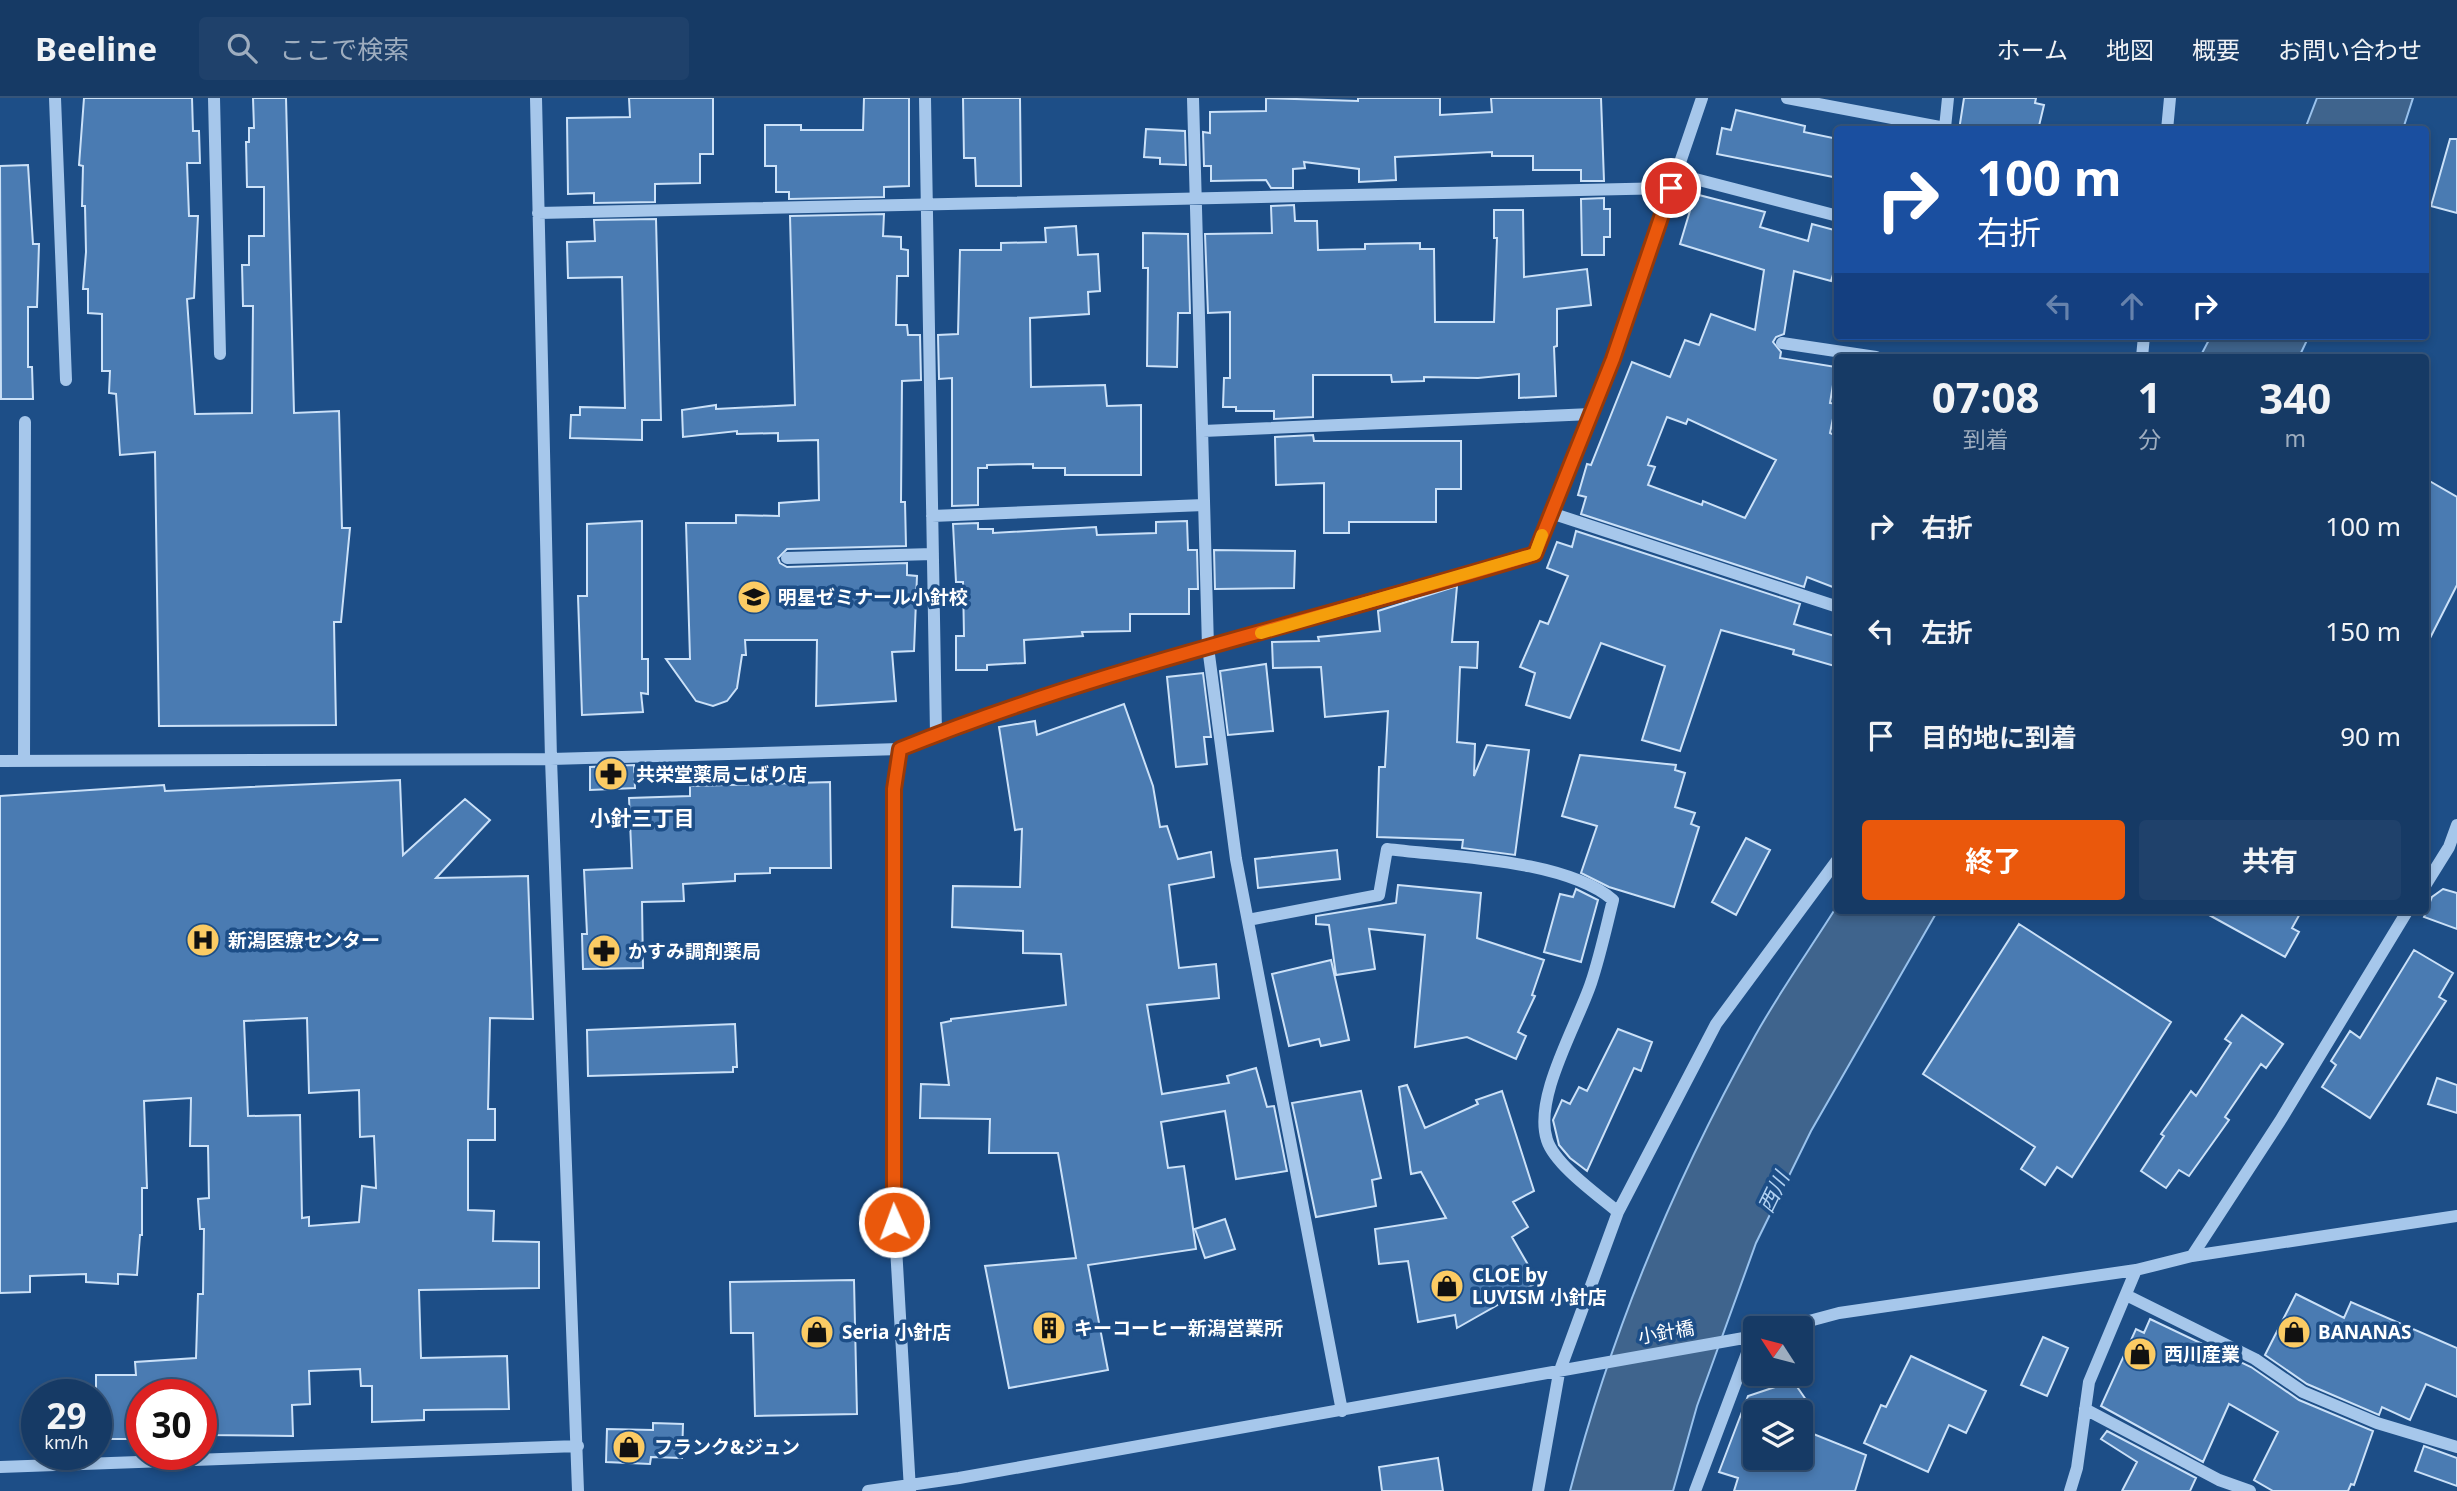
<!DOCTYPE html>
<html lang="ja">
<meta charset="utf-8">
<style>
body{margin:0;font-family:"Noto Sans","Noto Sans JP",sans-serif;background:#1f416b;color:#f1f3f6;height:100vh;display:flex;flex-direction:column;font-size:26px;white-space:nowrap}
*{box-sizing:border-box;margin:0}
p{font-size:23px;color:#9eadbf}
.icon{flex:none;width:38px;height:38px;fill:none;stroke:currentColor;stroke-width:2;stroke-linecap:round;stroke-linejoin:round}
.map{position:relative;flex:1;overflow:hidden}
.sheet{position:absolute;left:1834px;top:256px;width:595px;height:560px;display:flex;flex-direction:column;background:#163a65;border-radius:7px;box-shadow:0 4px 10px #0003,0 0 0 2px #355479}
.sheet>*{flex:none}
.guide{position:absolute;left:1834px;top:28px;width:595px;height:214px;border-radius:7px;box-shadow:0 4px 10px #0003,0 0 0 2px #355479;background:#1a4fa0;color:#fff;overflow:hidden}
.needle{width:46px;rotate:306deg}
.fabs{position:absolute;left:1743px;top:1218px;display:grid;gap:14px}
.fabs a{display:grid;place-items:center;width:70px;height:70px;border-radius:7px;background:#163a65;box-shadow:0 4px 10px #0003,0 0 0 2px #355479;font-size:35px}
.speed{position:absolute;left:21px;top:1281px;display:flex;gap:14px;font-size:35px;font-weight:700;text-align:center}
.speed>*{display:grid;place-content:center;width:91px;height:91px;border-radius:50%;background:#163a65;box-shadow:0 4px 10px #0003,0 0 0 2px #355479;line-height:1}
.speed small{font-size:18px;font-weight:400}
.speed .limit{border:10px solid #d22;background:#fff;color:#111}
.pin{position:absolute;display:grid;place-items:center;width:60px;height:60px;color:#fff;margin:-30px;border:4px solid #fff;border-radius:50%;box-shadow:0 2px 7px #0007}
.me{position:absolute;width:77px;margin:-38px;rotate:358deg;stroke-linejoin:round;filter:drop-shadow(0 0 5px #0008)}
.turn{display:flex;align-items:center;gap:24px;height:147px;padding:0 28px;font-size:32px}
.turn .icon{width:91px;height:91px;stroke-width:2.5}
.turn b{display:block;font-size:49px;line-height:60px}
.lanes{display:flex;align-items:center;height:66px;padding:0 28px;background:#0003;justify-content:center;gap:35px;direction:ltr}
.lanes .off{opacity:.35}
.eta{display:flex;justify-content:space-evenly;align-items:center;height:119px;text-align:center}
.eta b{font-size:42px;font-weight:700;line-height:49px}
.action{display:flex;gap:14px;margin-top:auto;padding:14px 28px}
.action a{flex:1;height:80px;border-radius:7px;background:#ea580c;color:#fff;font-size:28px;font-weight:700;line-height:80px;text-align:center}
.action a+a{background:#1f416b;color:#f1f3f6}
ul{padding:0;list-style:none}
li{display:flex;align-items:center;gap:21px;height:105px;padding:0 28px}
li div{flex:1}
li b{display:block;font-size:26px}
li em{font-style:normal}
header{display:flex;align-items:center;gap:42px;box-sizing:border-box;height:98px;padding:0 35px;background:#163a65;border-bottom:2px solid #355479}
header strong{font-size:33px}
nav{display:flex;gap:38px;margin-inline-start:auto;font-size:24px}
.search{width:490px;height:63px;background:#1f416b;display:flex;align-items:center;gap:18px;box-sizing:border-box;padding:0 24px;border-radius:7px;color:#9eadbf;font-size:26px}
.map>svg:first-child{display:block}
.water{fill:#3f648d;stroke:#99c2ed;stroke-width:2}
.building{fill:#4a7bb2;stroke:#cbe1f8;stroke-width:2;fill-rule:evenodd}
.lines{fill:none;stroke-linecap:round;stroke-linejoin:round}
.minor{stroke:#a6c7eb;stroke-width:12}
.route-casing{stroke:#983908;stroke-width:18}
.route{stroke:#ea580c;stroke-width:12}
.slow{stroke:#f59e0b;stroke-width:12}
.labels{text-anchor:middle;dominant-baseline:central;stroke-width:7;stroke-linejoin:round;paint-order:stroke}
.poi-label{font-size:19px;font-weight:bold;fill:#fff;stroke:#1d4e87;text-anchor:start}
.street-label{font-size:19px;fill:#fff;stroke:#1d4e87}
.neighbourhood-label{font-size:21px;font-weight:bold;fill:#fff;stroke:#1d4e87}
.water-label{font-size:21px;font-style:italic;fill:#b1d1f2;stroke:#1d4e87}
</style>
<header>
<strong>Beeline</strong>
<div class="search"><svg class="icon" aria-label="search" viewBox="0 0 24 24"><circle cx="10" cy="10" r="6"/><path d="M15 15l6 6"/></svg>ここで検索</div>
<nav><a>ホーム</a><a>地図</a><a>概要</a><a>お問い合わせ</a></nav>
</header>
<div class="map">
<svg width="2457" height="1393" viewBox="0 0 2457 1393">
<rect width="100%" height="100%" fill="#1d4e87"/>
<path class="water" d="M2317,0h96l-10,31h-98z
M2211,238h98l-10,21h-99z
M1837,808l1,4h100l-127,221 -55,112 -59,163 -24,85h-103c41,-158 106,-313 185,-455 25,-45 55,-87 82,-130z"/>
<path class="building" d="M84,0h108l1,33h6l1,32h-13l2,53h9l-4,82 -7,1 8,115 57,-1 1,-107h-10l-1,-41h7v-29h15v-49h-17l-1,-45h3v-14h5l-1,-30h33l8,315 45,-2 3,117h8l-9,94h-7l2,103 -177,1 -4,-274 -35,3 -4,-61 -7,-1 1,-22h-8v-57l-14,-1v-24h-5l3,-37 -1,-46h-3l1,-40 -4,-1z
M629,0h84v56h-13v29l-45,1v18l-61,1v-10l-26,1 -1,-76 63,-1z
M864,0h45v88l-25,1v10l-95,2v-7h-13v-26h-11v-41h36v5h62z
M963,0h57l1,88h-45l-1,-28h-11z
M1266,0l92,3v-3h82v17l52,-3 -1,-14h110l3,83h-23v-11h-48v-14h-41v-4l-97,5 1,23 -37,2v-13l-55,-7 1,6 -12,1v19h-22l-5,-8 -55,1v-15h-7l-1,-34 7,1v-21l56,-1z
M1964,0h72l-1,5 9,2 -6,25h-79z
M1736,12l69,16 -1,6 34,7v39l-121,-24 5,-26 9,2z
M1146,31l39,2 1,34 -26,-1v-6l-16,-1z
M2450,41h7v74l-26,-7z
M28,67l5,79h6l-2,63h-9v60h4l1,32h-32l-1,-233z
M1695,96l70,18 -5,15 48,14 4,-17 26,7v27l-7,23 -37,-10 -10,63 -8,3 -3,5 8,10 -1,6 56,9 -6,36 6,1 -6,29 8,4v152l-31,-12 -3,10 -223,-73 5,-17 -8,-2 9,-31 4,1 41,-103 38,15 15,-37 14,5 12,-31 44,16 9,-60 -84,-26zM1667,319l19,7 2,-5 88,41 -31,58 -42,-17 -1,4 -54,-20 7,-18 -7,-2z
M1604,100v11h6v28h-6v18h-22l-1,-56z
M1294,107l1,16h22l1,29 47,-1v-5l55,-1v6h14l1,73h59l3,-84h-3v-28h29l1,67 63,-8 4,36 -34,4v37l-3,1 2,49 -37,2v-24l-41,4 -54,-1v4l-32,1 -1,-7h-78v42l-39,2v-8h-38v-4h-13l1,-29h6v-66l-22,1 -3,-79 67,-1 -1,-27z
M884,116l-1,22 18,1v12l7,1v26h-11l-1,49h11l1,10h12l1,45 -19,1 -1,121h4l1,44 -119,3 -9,9 2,5 7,4 120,-4v12l10,1 -3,75 -22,1 4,49 -80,5 1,-66h-72l1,15h-4l-5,33 -10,13 -14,5 -17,-5 -30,-42h24l-4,-136h50v-8l43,1v-13l40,-3 -1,-60 -40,1v-8l-41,1v-3l-54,6 -1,-27 34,-5v4l79,-4 -5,-189z
M656,121l5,201h-19v20l-72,-2 1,-23h9v-8l45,1 -3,-131 -54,1 -1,-36 28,-1 -1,-21z
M1076,128l2,29 20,-1 2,37 -12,1 1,22 -59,4 1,69 74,-2 2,21 34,-1v70h-76v-7h-32v-4l-46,1v3h-9v37l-26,1v-128l-13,1 -1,-44 20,-1 2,-84h41v-7l45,-1 -1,-14z
M1143,135l45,1 2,79h-12l-1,54 -30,-1 1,-98h-5z
M1313,337l1,6h147v48h-25v33h-87v11h-25v-50l-48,2 -1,-48z
M2426,381l31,18v88l-31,61z
M642,423v138h6v35l-7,-1 2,19 -61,3 -4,-119h9v-72z
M1187,423l1,29h9l1,39h-9v25h-59v17l-48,1 1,4 -59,4 1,23 -38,2v5h-31v-34h8l-1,-54h-7l-3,-58 25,-1v6h15v4l103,-6 1,8 59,-2v-11z
M1576,433l224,73 -6,20 44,13v30l-45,-13 1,-4 -73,-20 -41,121 -38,-11 23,-74 -64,-23 -31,75 -44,-13 9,-32 -15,-6 20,-46 8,3 20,-48 -21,-8 10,-26 15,5z
M1214,452l81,1 -1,37 -79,1z
M1457,488l-5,56h26l-1,26 -17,-1 -3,75 18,2 -1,32 13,-31 42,5 -14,105 -53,-7 1,-8 -86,-3 2,-70h6l3,-56 -63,6 -4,-50 -48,1 -1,-26 47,-1 -1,-4 62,-6 -2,-20z
M1266,566l7,67 -45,4 -8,-64z
M1203,575l8,64h-7l3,27 -31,3 -9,-90z
M1124,606l29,82 7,41 7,-1 11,33 33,-7 3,25 -45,8 10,83 37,-4 3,34 -72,7 15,89 67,-11 -2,-7 29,-8 11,39 7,-1 13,65 -51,8 -11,-68 -64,11 7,46 16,-2 12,83 -108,16 20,105 -99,18 -24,-122 91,-8 -18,-105h-69l1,-34 -70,-1 1,-34 28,1 -8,-62 10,-2v-2l115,-14 -5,-51 -38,-1v-22l-71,-4 1,-41 67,1 2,-58 -7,1 -16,-103 36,-6 2,14z
M1580,657l96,10 -1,5 10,3 -10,34 20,6 -4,11 8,3 -25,80 -65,-20 -28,-14 16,-47 -35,-10z
M634,667l1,23 -45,2v-23z
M400,682l3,75 62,-56 25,21 -54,58 92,-2 5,143 -43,-1 -2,91h7v31h-27v70l26,1 -1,30 46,1v46l-120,2 2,68 86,-2 2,53 -85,1v10l-52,2v-36h-11l-1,-17 -51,2 1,33 -18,1 1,31 -88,-1v-28h-4v-12h-59v19h-10v25h-36v-64h40l-1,-13 61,-4 2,-64h5l1,-65h-4l-2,-30 11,-1 -1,-52h-18l1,-48 -47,3 3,87h-5v47h-2l-3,40 -19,-1v10l-32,-2v-8l-56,2v16l-30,1v-497l164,-11 1,6zM307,920l2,75 50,-3 1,47 14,-1 2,52 -14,-2 -3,36 -50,4v-9l-7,1 -2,-103 -52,1 -4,-95z
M830,684l1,86h-61v5l-35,1v7l-52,3 1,17 -42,1 1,66 -60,1 -1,-35h5l-3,-64 48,-2 -3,-70 61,-2v-10z
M1746,740l24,12 -34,65 -24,-13z
M1337,752l3,29 -82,9 -3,-29z
M1398,787l83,8 -4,45 67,22 -12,35 3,1 -17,36 8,4 -10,23 -49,-22 -52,10 10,-112 -56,-6 6,40 -39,6 -7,-50 -13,-1v-8l80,-13z
M1576,791l22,11 -17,62 -37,-10 16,-58 13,3z
M2443,791l14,4v36l-33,-12 8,-20z
M2200,812h102l-10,18 7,4 -14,25z
M2019,826l152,98 -99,155 -15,-10 -12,18 -24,-16 14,-22 -112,-73z
M2414,852l39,23 -14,24 7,4 -76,117 -48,-31 14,-22 -5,-4 19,-30 10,7z
M1331,862l18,80 -28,6 -2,-7 -30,7 -17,-72z
M2242,917l41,29 -17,24 -5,-4 -36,53 4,3 -40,56 -10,-6 -13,18 -25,-17 23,-35 -3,-2 30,-43 5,5 35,-53 -6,-4z
M735,926l2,43h-4v5l-145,4 -1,-46z
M1618,931l34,13 -11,29 -7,-3 -47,103 -17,-13 -11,-13 -6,-25 9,-20 8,4 9,-17 8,4z
M2437,980l20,7v28l-29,-9z
M1407,987l18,43 53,-24 -2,-4 26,-9 32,100 -21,11 15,25 -16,10 26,45 -81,46 -2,-13 -37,7 -10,-61 -29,3 -4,-35 71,-11 -25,-46 -10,2 -12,-87z
M1361,993l20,87 -9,2 4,26 -60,11 -24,-114z
M1225,1121l10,30 -30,9 -10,-29z
M854,1182l3,134 -102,2 -2,-83h-22l-1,-51z
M2296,1196l48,24 7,-16 106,46v49l-31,-13 -16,36 -28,-13 -3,8 -72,-31 -42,-29z
M2150,1221l101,48 48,33 74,31 -19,54 -3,-1 -3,7h-75l-19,-11 24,-48 -49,-28 -26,58 -102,-56 35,-77 8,4z
M2043,1239l25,11 -21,48 -26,-11z
M1911,1258l75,35 -20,42 -17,-8 -21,47 -64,-29 17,-38 5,2z
M1793,1283l16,23 -8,19v-11h-46v46h46v-29l65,26 -11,36h-121l4,-13 -19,-6 29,-76z
M653,1325l30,1 -1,34 -31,-1 -1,7 -44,-2 1,-33 46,1z
M2107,1333l89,47 -6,13h-68l15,-29 -36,-23z
M2424,1348l33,12v28l-42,-15z
M1438,1360l5,33h-61l-3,-24z"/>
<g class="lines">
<path class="minor" d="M55,0l11,282
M214,0l6,256
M536,0l15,661 27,732
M925,0l11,636
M1193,0l15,549 28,212 106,552
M1787,0l158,30 3,-30
M2167,32l3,-32
M1676,76l162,42
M538,115l1133,-25
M1782,245l94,14
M2142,259l2,-21
M1203,333l388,-17
M1551,415l287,94
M932,418l272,-11
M787,460l146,-4
M900,651l-6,40 -1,406 17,295
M0,663l551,-2 349,-10c205,-83 423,-130 635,-195l78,-195 89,-261
M24,663l1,-339
M2426,786l23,-37 8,-22
M1248,822l131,-25 8,-46c63,8 178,10 226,51 -7,28 -13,56 -22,83 -14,42 -58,115 -44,157 8,25 51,55 71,72
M2192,1158l88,-135 128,-211
M2126,1197l129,64 48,33 74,31 80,24
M1783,1230l56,-15 297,-43 56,-14 265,-40
M2085,1311l134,71 31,11
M0,1369l578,-21
M868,1393l91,-13 796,-142
M1538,1393l21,-118 59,-161 98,-188 122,-165
M1695,1393l58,-154
M2070,1393l7,-23 12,-86 47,-112"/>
</g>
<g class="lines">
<defs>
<path id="route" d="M894,1124v-433l6,-40c205,-83 423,-130 635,-195l78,-195 58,-171"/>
</defs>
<use href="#route" class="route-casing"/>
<use href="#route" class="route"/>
<path class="slow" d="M1261,535l274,-79 7,-19"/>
</g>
<defs>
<symbol id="school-disc" viewBox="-11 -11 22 22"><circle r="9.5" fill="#fbcb64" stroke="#1d4e87"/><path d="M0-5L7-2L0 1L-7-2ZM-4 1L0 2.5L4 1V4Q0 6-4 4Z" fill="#111"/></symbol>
<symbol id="pharmacy-disc" viewBox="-11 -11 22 22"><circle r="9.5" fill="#fbcb64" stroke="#1d4e87"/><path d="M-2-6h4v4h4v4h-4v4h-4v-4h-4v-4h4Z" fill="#111"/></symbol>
<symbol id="hospital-disc" viewBox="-11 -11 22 22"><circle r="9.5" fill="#fbcb64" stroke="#1d4e87"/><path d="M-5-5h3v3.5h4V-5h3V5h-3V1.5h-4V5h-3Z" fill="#111"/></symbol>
<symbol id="shop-disc" viewBox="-11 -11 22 22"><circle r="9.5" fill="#fbcb64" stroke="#1d4e87"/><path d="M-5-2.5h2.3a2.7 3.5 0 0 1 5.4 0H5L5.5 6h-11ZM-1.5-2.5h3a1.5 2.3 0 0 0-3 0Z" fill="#111"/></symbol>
<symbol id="building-disc" viewBox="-11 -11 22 22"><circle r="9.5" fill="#fbcb64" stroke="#1d4e87"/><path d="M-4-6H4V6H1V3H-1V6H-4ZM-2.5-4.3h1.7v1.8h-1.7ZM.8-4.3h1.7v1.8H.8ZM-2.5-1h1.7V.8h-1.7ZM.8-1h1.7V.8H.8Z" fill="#111"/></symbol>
</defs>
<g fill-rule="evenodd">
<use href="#school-disc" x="735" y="480" width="38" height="38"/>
<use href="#pharmacy-disc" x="592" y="657" width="38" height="38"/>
<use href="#hospital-disc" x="184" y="823" width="38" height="38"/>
<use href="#pharmacy-disc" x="585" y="834" width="38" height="38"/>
<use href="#shop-disc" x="1428" y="1169" width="38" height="38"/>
<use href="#building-disc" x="1030" y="1211" width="38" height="38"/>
<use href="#shop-disc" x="798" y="1215" width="38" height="38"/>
<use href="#shop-disc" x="2275" y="1215" width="38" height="38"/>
<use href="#shop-disc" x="2121" y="1237" width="38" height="38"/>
<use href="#shop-disc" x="610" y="1330" width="38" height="38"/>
</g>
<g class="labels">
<g class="poi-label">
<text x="778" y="499">明星ゼミナール小針校</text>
<text x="636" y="676">共栄堂薬局こばり店</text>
<text x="228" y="842">新潟医療センター</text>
<text x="628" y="853">かすみ調剤薬局</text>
<text x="1472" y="1177">CLOE by<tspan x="1472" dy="22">LUVISM 小針店</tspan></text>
<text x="1074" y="1230">キーコーヒー新潟営業所</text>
<text x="842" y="1234">Seria 小針店</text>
<text x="2318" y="1234">BANANAS</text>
<text x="2164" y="1256">西川産業</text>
<text x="654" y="1349">フランク&amp;ジュン</text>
</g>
<g class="street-label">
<text transform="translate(1666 1234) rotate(-10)">小針橋</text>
</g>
<g class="neighbourhood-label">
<text x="642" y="720">小針三丁目</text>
</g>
<g class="water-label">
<text transform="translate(1773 1094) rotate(-64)">西川</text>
</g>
</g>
</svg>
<div class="fabs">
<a><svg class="needle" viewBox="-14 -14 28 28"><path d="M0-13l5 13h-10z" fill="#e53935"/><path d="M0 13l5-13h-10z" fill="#9eadbf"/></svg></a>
<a><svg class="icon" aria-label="layers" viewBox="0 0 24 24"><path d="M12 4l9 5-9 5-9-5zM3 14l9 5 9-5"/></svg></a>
</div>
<div class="speed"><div>29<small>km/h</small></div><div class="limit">30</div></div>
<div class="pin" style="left:1671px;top:90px;background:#d93025"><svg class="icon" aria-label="arrive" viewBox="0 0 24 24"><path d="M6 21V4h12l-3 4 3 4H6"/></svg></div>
<svg class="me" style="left:894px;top:1124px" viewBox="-20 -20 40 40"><circle r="17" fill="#ea580c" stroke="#fff" stroke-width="3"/><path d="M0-11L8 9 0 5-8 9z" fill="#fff"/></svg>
<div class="guide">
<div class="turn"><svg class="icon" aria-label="right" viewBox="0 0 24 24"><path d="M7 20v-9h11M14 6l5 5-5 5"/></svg><div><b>100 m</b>右折</div></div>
<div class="lanes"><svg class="icon off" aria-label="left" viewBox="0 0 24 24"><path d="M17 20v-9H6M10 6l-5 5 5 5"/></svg><svg class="icon off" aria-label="ahead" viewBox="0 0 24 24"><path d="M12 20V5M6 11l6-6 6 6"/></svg><svg class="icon" aria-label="right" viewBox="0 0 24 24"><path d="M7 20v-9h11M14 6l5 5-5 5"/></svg></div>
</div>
<section class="sheet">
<div class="eta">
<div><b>07:08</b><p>到着</p></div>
<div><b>1</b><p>分</p></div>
<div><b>340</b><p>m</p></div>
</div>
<ul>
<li><svg class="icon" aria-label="right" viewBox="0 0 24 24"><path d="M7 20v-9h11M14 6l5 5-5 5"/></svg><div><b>右折</b></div><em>100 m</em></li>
<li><svg class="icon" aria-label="left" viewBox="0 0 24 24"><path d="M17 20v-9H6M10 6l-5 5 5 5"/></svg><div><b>左折</b></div><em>150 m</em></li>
<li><svg class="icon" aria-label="arrive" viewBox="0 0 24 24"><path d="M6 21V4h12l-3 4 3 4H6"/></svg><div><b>目的地に到着</b></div><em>90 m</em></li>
</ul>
<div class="action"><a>終了</a><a>共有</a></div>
</section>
</div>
